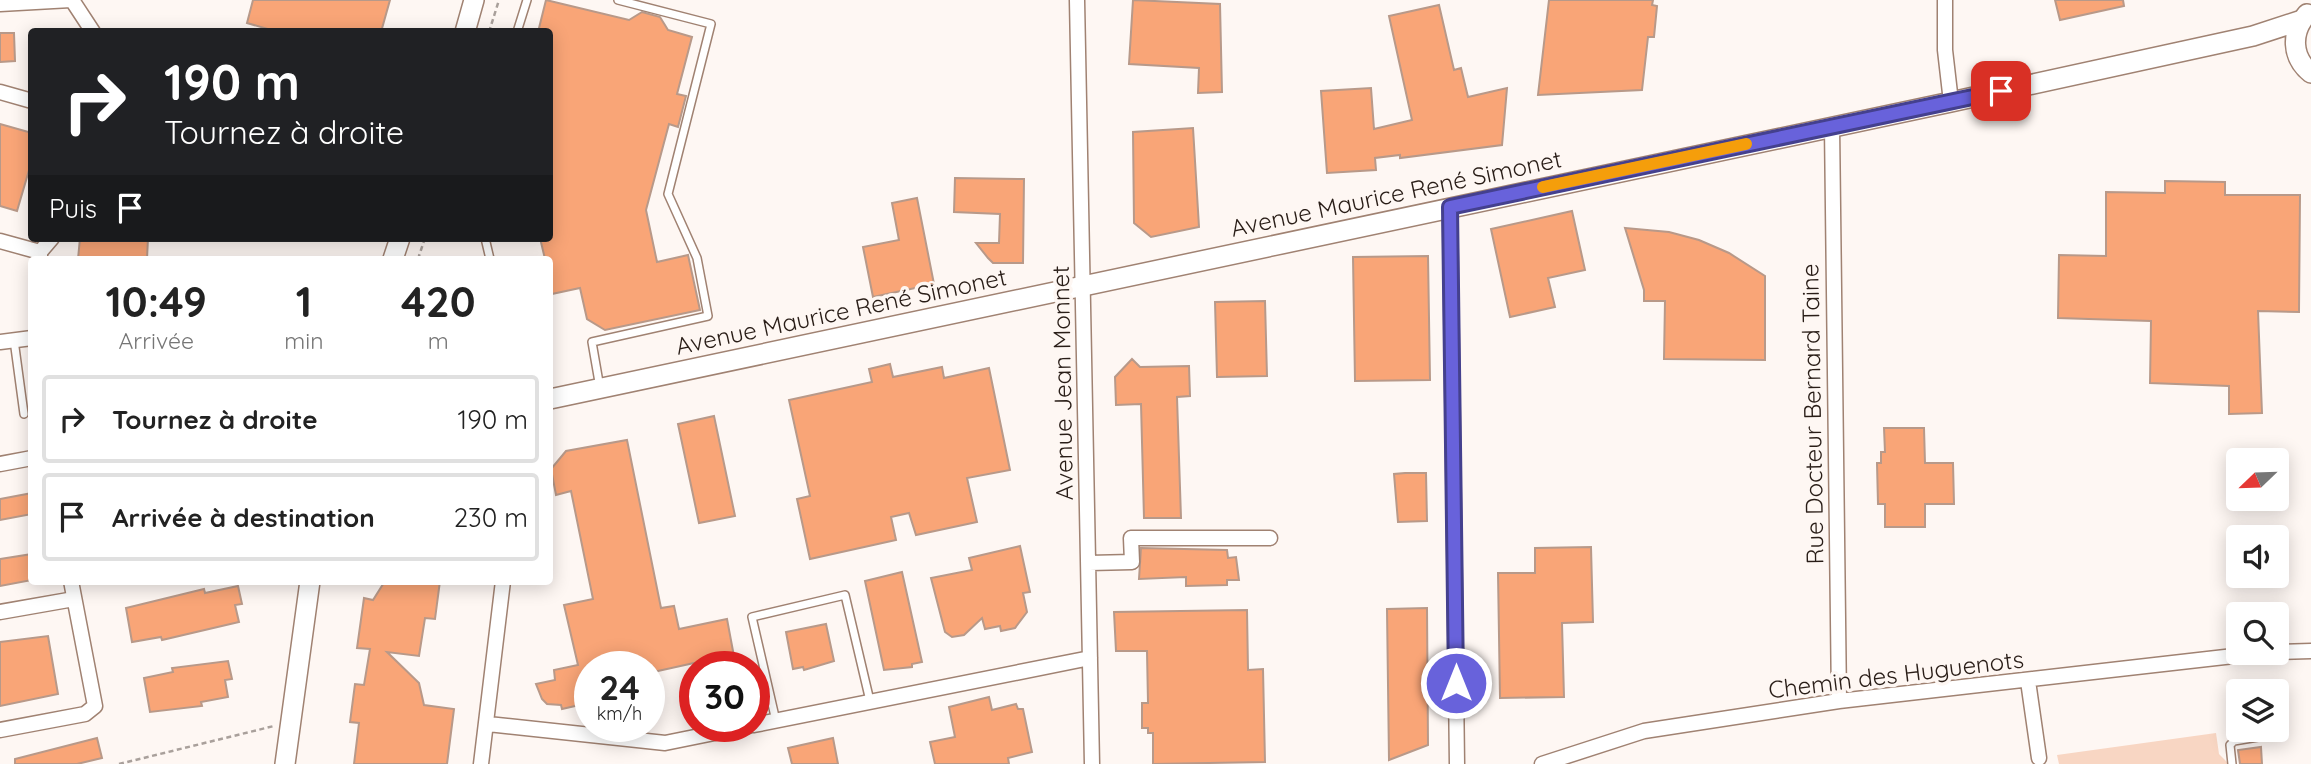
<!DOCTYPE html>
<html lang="fr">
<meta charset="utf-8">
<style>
body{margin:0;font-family:Quicksand,sans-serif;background:#f6f6f6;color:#222;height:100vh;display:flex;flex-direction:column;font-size:26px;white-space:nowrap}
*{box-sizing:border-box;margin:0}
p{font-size:23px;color:#767676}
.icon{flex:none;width:38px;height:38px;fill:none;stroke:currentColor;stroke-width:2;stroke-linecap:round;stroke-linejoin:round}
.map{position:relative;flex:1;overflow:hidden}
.drawer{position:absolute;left:28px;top:256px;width:525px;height:329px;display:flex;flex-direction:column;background:#fff;border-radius:7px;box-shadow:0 4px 18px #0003}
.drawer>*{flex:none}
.top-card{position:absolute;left:28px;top:28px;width:525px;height:214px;border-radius:7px;box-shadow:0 4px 18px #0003;background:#202124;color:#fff;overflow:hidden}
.needle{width:46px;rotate:247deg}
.buttons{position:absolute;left:2226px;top:448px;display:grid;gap:14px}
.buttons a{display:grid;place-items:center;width:63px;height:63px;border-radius:7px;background:#fff;box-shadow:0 4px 18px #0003;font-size:35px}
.speed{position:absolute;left:574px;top:651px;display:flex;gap:14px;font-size:35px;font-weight:700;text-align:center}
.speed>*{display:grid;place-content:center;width:91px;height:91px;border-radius:50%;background:#fff;box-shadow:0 4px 18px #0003;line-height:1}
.speed small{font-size:18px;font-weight:400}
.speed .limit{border:10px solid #d22;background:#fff;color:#111}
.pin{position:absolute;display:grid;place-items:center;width:60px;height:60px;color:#fff;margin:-30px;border-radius:14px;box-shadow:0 4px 10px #0006}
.me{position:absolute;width:77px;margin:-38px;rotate:0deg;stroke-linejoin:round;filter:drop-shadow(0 0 5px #0008)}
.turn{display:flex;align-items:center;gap:24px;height:147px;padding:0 21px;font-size:32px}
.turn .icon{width:91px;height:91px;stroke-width:2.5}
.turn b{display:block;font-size:49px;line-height:60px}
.then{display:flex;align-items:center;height:66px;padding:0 21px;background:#0003;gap:14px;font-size:26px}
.eta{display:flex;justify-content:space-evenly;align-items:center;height:119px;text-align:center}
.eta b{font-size:42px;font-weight:700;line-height:49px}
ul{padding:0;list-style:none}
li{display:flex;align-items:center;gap:21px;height:88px;margin:0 14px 10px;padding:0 7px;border:4px solid #e0e0e0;border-radius:7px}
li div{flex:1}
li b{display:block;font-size:26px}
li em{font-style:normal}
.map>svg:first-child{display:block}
.green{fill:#f8d6c3}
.building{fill:#f9a577;stroke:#b89989;stroke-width:2}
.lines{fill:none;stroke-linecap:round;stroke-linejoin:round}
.lane-casing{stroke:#a08272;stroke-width:10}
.street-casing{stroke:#a08272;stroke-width:17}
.secondary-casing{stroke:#a08272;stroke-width:22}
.path{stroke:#a9a09b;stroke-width:2.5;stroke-dasharray:5 3.5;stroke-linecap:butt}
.lane{stroke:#fff;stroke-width:7}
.street{stroke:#fff;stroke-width:14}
.secondary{stroke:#fff;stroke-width:19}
.route-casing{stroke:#44408e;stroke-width:18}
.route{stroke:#6862db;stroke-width:12}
.slow{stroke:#f59e0b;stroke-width:12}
.labels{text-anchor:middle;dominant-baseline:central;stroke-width:7;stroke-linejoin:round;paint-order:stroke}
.street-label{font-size:24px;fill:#291d17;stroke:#fef7f3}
</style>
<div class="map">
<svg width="2311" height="764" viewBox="0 0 2311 764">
<rect width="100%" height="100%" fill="#fef7f3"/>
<path class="green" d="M2216,733l3,21 10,10h-170l-2,-9z"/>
<path class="building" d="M253,0h137l-9,32h-103l-31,-9z
M546,0l83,20 13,-8 18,5 8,13 24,7 -15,57 9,2 -8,31 -9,-3 -23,86 11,52 31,-7 12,55 -95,20 -18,-11 -7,-31 -28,6 -2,-35h-5l-5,-21h10v-206h-12z
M1133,0l87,4 2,88 -24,1 1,-25 -70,-4z
M1549,0h104l-1,5 5,1 -3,31h-6l-6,53 -104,5z
M2055,0h68l1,6 -64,14z
M1439,5l15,65 7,-2 7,29 39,-9 -5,57 -102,13v-3l-25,3 1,12 -49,3 -6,-82 50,-3 3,41 38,-9 -23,-104z
M0,33h14l1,28 -15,1z
M0,124l32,9v27l-15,51 -17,-5z
M1193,128l6,99 -48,10 -17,-14 -1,-91z
M955,178l69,1 -1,84h-30l-5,-5 -12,-15h23l1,-29 -46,-2z
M2165,181l60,1v13h75l-1,117 -41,-1 4,102 -33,1v-28l-79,-3 1,-62 -93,-3 1,-63 47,1v-64l59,1z
M917,198l17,86 -61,13 -10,-50 36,-7 -7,-37z
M1572,211l13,59 -37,8 7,29 -45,10 -19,-88z
M1625,228l44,4 30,8 30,13 36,23v84l-101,-1 1,-58h-21v-11z
M80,238h68l-1,21h-69z
M1428,256l2,124 -75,1 -2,-124z
M1265,301l2,75 -50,1 -2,-75z
M1132,359l8,8 49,-1 1,30 -13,1 4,121h-37l-3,-114 -25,1 -1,-28z
M890,364l3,13 49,-10 2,11 45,-10 21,102 -43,8 10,44 -61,13 -7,-22 -18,4 5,23 -86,19 -13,-60 13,-3 -21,-96 83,-18 -3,-13z
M714,416l21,100 -36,7 -21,-99z
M1884,428h40l1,35h28l1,41h-29v23h-40v-23h-7l-1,-41h4v-11h4z
M627,440l34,168 13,-2 5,23 48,-10 9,48h-42v-4l-45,10v-6h-59v26l-6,1 -2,-5 2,15 -22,5 -1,-4 -14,-1 -5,-5 -6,-15 19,-4 -1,-10 24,-5 -14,-60 29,-6 -22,-108 -15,4 -5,-26 15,-18z
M1405,473h21l1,48 -29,1 -4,-48z
M32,493v21l-32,6v-21z
M1020,546l10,46 -7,1 4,19 -12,16 -14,3 -1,-5 -15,3 -3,-11 -18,17 -12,2 -7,-5 -14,-54 41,-8 -3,-12z
M1591,547l2,75 -31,1 2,74 -64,1 -2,-125h37v-25z
M1141,548l86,2 1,8 8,-1 3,23h-12v5l-41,1v-9l-47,2z
M32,554v26l-32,6v-27z
M902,572l20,90 -10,2v3l-28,3 -19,-89z
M385,581h55l-5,38 -10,-1 -6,38 -32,-4 32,31 5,22 30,4 -7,55h-93l5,-41 -9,-1 5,-38 9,1 6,-36 -13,-1 7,-50 9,2z
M238,586l4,18 -7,1 4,17 -77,18 -1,-3 -29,5 -6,-34 78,-19 1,4z
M1427,608l1,137 -39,15 -2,-151z
M1247,610l1,60 15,-1 2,93 -112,2v-31h-5v-5h-6v-25h6l-1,-52h-31l-2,-39z
M826,624l8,37 -30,9 -1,-3 -10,2 -7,-37z
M48,636l10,58 -58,12v-64z
M228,661l4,18 -7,1 3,17 -27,5 1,4 -52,6 -6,-34 29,-6 -1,-4z
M989,697l3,13 24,-6 2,5h5l9,43 -24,6 1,6h-74l-5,-22 25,-5 -6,-30z
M97,738l5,20 -25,6h-62v-5z
M833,738l5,26h-46l-4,-16z
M2261,747l1,17h-22l-2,-14z"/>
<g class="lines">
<defs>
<path id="lane" d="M517,32l10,-32
M485,238l5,21
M14,340l10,74
M600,388l-8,-46 116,-26 -11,-58 -29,-64 43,-170 -93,-24
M776,721l-24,-104 93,-22 25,106
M2232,764l-2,-19 4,-4 24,-4"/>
<path id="street" d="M72,0l21,32
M1077,0l15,764
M1945,0v50l6,52
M0,4l71,-4
M0,92l32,9
M1832,126l7,575
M1450,207l7,557
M0,241l40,11v7
M40,252l12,-14
M0,342l32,-4
M0,464l32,-6
M1089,563l43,-1 -1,-24h139
M0,612l74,-13
M2277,652l34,-1
M2028,681l11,77
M488,724l177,19 84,-17
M754,725l336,-67
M0,730l85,-16 10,-8 -24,-125
M481,764l22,-183
M1542,764l102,-33 195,-30 421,-48"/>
<path id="secondary" d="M2307,14c-16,18 -16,43 4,59
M465,32l9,-32
M393,259l7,-21
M550,399l1401,-297 302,-66 49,-16
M285,764l25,-183"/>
</defs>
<use href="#lane" class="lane-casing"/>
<use href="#street" class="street-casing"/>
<use href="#secondary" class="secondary-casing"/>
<path class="path" d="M489,32l10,-32
M418,259l7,-21
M119,764l155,-38"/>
<use href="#lane" class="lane"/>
<use href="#street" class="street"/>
<use href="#secondary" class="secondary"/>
</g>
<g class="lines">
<defs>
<path id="route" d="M1456,683l-6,-476 551,-116"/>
</defs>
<use href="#route" class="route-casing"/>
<use href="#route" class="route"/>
<path class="slow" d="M1543,187l203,-43"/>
</g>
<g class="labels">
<g class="street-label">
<text transform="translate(1396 193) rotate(-12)">Avenue Maurice René Simonet</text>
<text transform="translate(841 311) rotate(-12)">Avenue Maurice René Simonet</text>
<text transform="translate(1062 383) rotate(-91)">Avenue Jean Monnet</text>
<text transform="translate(1812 414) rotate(-91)">Rue Docteur Bernard Taine</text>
<text transform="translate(1896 674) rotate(-7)">Chemin des Huguenots</text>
</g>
</g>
</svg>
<div class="buttons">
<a><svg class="needle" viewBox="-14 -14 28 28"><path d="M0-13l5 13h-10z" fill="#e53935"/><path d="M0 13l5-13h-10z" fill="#767676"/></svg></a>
<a><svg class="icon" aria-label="sound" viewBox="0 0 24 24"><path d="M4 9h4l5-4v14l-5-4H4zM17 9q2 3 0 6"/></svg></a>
<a><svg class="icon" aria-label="search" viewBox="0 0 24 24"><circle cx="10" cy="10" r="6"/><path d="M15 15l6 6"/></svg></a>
<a><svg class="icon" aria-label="layers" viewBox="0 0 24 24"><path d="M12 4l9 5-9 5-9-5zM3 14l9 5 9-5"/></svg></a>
</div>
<div class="speed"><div>24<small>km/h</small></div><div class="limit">30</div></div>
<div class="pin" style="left:2001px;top:91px;background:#d93025"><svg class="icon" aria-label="arrive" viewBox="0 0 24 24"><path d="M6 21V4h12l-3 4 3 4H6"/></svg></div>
<svg class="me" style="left:1456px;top:683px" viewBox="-20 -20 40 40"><circle r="17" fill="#6862db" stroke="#fff" stroke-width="3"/><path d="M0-11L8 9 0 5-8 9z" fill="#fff"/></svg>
<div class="top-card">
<div class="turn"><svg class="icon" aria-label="right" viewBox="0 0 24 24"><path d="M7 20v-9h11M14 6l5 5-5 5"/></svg><div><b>190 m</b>Tournez à droite</div></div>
<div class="then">Puis<svg class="icon" aria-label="arrive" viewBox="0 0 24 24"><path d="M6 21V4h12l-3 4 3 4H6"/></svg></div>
</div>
<section class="drawer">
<div class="eta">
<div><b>10:49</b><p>Arrivée</p></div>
<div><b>1</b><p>min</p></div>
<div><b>420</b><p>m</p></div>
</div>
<ul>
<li><svg class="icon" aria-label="right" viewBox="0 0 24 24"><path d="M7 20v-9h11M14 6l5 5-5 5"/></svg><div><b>Tournez à droite</b></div><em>190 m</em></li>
<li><svg class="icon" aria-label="arrive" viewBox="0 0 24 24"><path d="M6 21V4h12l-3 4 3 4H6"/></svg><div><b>Arrivée à destination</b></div><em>230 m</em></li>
</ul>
</section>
</div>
